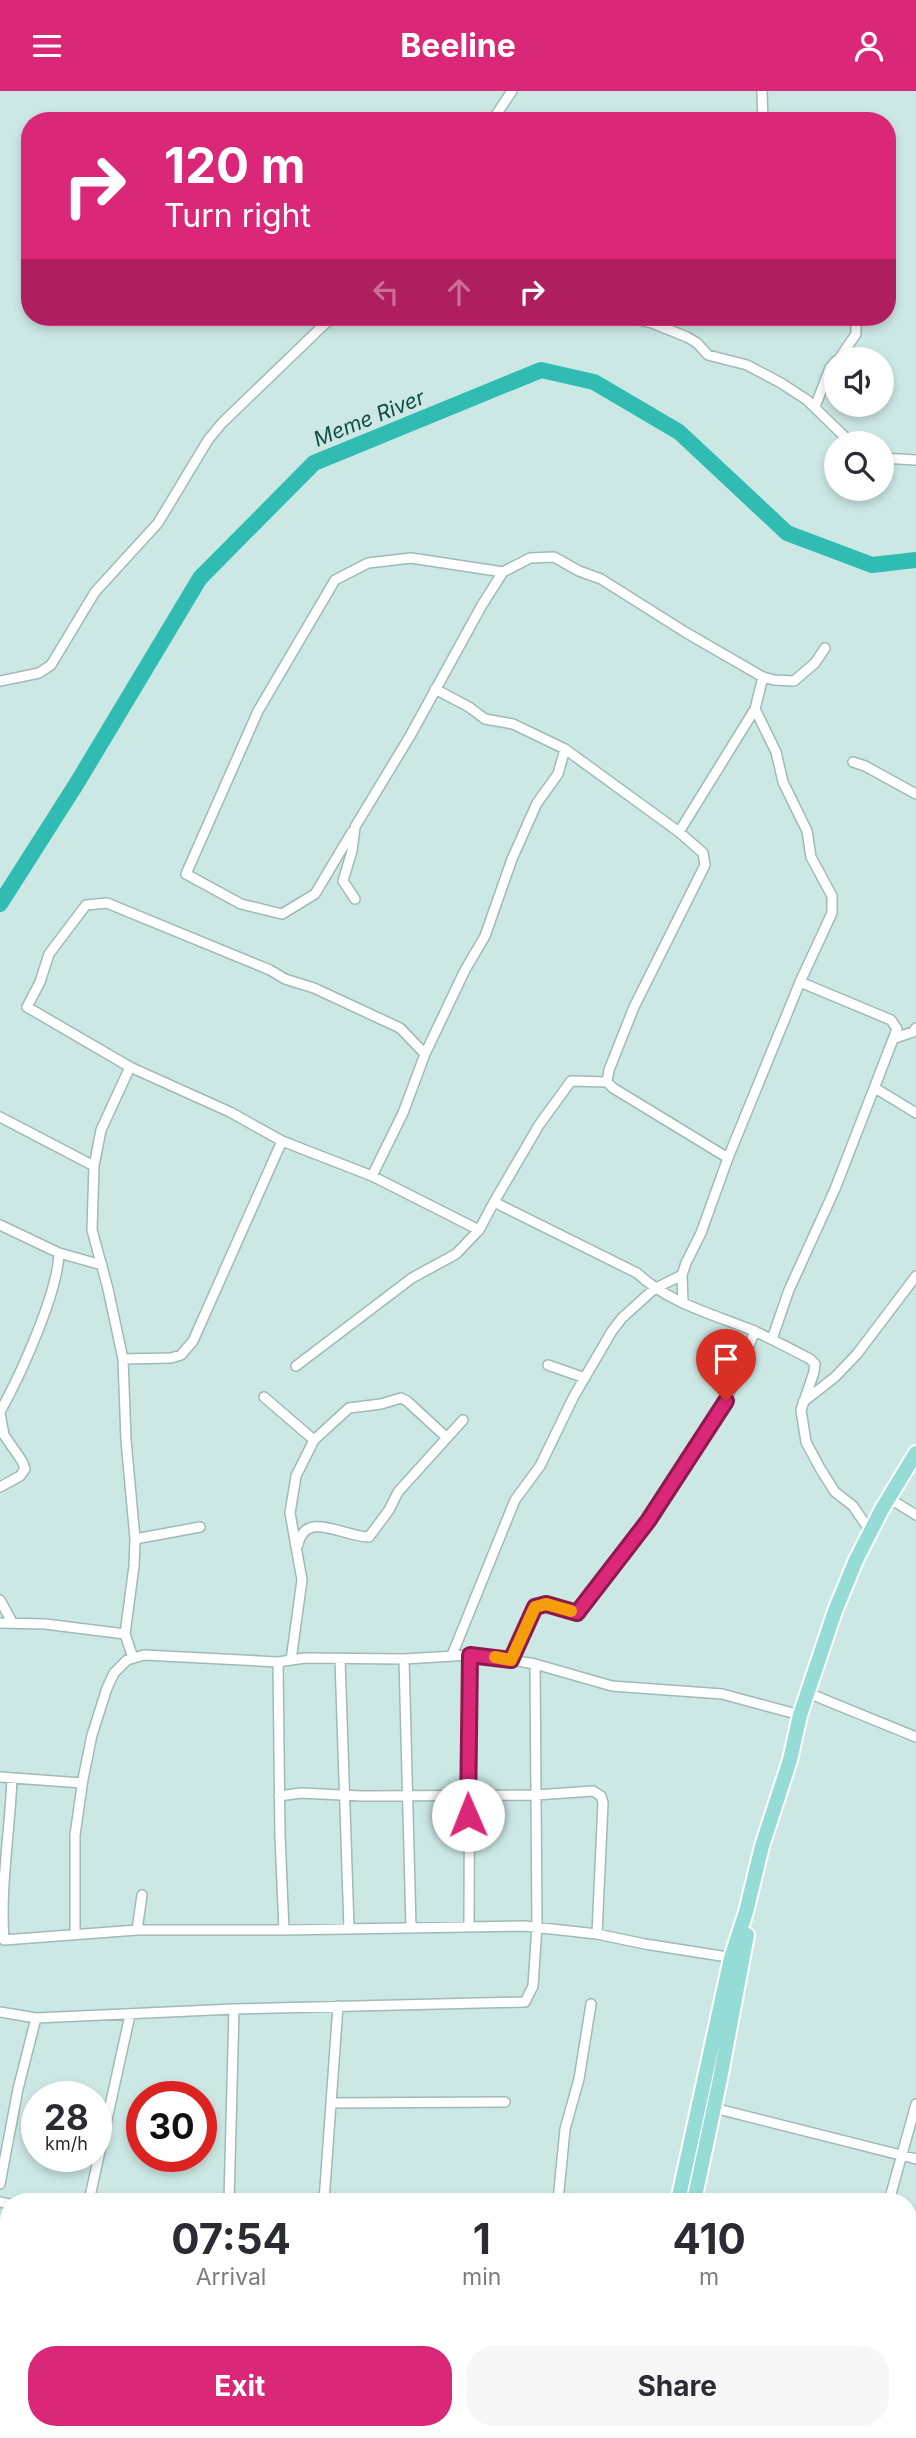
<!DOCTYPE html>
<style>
body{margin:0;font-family:Inter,sans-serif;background:#f7f7f7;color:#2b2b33;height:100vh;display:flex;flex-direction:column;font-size:26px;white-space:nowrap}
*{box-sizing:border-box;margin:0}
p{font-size:23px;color:#7c7c81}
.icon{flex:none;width:38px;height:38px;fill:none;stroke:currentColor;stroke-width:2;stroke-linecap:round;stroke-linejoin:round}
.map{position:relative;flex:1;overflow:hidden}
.drawer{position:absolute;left:0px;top:2102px;width:917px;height:247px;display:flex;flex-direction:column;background:#fff;border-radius:28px 28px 0 0;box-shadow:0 4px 10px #0003}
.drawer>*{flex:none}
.banner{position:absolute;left:21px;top:21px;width:875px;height:214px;border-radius:28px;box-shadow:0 4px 10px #0003;background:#db2777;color:#fff;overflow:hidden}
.tools{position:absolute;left:824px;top:256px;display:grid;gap:14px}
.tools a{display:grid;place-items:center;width:70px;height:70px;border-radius:50%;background:#fff;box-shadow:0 4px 10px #0003;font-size:35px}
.speed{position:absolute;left:21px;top:1990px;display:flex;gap:14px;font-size:35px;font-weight:700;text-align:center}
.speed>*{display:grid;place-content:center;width:91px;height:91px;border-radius:50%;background:#fff;box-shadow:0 4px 10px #0003;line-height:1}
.speed small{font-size:18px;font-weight:400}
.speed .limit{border:10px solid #d22;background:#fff;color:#111}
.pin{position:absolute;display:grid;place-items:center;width:60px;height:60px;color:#fff;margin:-72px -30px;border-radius:50% 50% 50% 0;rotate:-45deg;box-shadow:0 0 7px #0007}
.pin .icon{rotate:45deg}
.me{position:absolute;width:77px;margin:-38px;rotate:359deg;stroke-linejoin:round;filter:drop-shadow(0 0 5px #0008)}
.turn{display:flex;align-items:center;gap:24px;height:147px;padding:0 28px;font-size:32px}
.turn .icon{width:91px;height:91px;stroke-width:2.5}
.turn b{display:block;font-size:49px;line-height:60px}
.lanes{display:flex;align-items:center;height:66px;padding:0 28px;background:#0003;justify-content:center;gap:35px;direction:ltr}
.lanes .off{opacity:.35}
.eta{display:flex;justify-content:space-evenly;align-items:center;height:119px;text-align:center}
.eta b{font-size:42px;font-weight:700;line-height:49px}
.button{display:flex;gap:14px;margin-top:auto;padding:14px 28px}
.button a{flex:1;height:80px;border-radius:28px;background:#db2777;color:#fff;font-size:28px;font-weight:700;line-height:80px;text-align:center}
.button a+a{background:#f7f7f7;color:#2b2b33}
header{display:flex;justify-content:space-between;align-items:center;height:91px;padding:0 28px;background:#db2777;color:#fff;font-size:32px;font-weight:700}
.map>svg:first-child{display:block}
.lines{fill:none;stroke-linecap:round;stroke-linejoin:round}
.river{stroke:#30bcb2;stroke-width:16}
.street-casing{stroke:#9fbab7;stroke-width:12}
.primary-casing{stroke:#fff;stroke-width:18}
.highway-casing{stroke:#fff;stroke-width:19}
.street{stroke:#fff;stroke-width:9}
.primary{stroke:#95dbd6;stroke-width:14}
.highway{stroke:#4ec3ba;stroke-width:16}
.route-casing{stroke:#8e194d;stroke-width:18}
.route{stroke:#db2777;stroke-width:12}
.slow{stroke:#f59e0b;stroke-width:12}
.labels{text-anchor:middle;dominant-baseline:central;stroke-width:7;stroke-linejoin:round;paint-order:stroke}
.water-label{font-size:21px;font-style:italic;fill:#104b46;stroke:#cce8e5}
</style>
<header><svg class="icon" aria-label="menu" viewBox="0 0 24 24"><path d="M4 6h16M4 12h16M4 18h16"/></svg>Beeline<svg class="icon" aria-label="person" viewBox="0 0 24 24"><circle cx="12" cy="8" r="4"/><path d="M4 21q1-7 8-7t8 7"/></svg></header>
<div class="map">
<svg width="916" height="2347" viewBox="0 0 916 2347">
<rect width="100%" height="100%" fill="#cce8e5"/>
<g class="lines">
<path class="river" d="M0,813l77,-121 123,-205 114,-115 227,-93 53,12 85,50 108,101 85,32 44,-5"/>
<defs>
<path id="street" d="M762,0l1,30
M492,30l20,-30
M625,226l27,6 35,14 10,6 11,12 39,10 34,18 26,17 44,43
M329,230l18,-4
M839,268l17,-25v-17
M815,316l15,-39 6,-7
M882,367l34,2
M0,590l39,-8 12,-8 44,-73 63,-69 50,-83 14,-17 110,-106
M435,598l34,18 16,12 28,5 52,25 114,83 24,21 2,12 -71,142 -25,63 -2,12
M853,671l12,4 51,28
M352,741l-37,62 -33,20 -41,-10 -55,-30 72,-163 77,-131 33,-17 43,-5 92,14
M679,741l76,-123 8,-32
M355,808l-12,-18 9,-30 3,-24 55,-91 72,-131 21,-33 27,-14 24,-1 25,14 22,8 84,53 78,45 11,3 20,1 21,-18 10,-15
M895,947l18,-6 3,-4
M425,963l-25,-26 -86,-40 -29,-9 -15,-9 -163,-67 -21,2 -37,49 -9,28 -13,25 103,60 100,45 52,29 90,35 107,54
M130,976l-29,63 -7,36 -2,64 16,59 15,70 3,81 9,99 -1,27 -9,68 8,24
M875,997l41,25
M0,1026l94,49
M372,1085l31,-63 22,-59 40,-84 20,-34 27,-77 25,-56 21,-29 7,-25
M494,1111l45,-77 32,-44 36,1 6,6 115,70
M0,1134l59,28 43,12
M683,1212l-1,-28 4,-12 15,-30 27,-75 72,-176 32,-69v-17l-21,-39 -4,-26 -24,-49 -7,-30 -21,-43
M772,1248l17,-49 46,-101 62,-160 -6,-9 -91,-38
M123,1268l48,-1 10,-3 12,-14 89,-200
M548,1274l37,13
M296,1275l116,-88 44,-24 23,-24 15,-28 143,71c32,30 75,41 115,57 20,9 39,19 58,29l5,5 -1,8 -13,38 5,32 15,28 14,22 18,14 17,25
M264,1306l50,43
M803,1311l32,-25 22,-23 59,-78
M0,1321c20,-36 58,-119 59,-159
M0,1322l4,22 18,26 3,8 -5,7 -20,11
M895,1411l21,13
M135,1448l65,-12
M298,1454c7,-36 46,-8 71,-8l20,-27 9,-18 65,-72
M0,1509l12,22
M0,1532l45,1 80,10
M452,1564l63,-155 25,-34 34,-70 38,-65 10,-13 32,-29 28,-14
M340,1568l9,269
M404,1568l7,268
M291,1569l11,-80 -12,-67 6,-37 18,-36 35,-32 32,-4 20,-6 6,3 39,36
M511,1569l24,-53 11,-3 31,9 71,-92 78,-120 29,-70
M278,1571l2,174 4,94
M813,1604l103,42
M0,1686l82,6
M12,1687c-2,53 -12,109 -8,162l133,-10h147l240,-4 73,8 48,10 89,14
M279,1705l22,-3 60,3 175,-1 57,-4 8,5 2,7 -6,131
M469,1834l1,-270
M137,1839l5,-35
M75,1843v-99l8,-56 9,-44 15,-47 7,-15 13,-13 17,-5 134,7 27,-4 99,1 66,-4 30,3 35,6 77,22 110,8 78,21
M0,1921l36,6 198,-9 291,-7 8,-16 4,-60 -2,-262
M332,2012l173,-1
M714,2017l202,51
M0,2093l18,-95 18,-71
M89,2110l41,-186
M229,2110l5,-192
M324,2110l14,-195
M558,2110l7,-72 14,-50 12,-75
M889,2110l27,-97
M0,2111l9,2
M0,2294l9,1
M54,2340l4,7
M164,2340l6,7
M385,2347l1,-7
M848,2347l1,-7"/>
<path id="primary" d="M678,2110l53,-243 15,-46 16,-66 28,-86 10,-45 35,-104 21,-51 26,-51 34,-56
M694,2110l26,-122 27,-144
M634,2347l1,-7
M645,2347l1,-7"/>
<path id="highway" d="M609,2347l4,-7
M658,2347l1,-7"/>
</defs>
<use href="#street" class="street-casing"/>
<use href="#primary" class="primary-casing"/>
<use href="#highway" class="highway-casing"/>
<use href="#street" class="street"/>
<use href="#primary" class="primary"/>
<use href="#highway" class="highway"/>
</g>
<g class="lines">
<defs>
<path id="route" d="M468,1724l2,-160 41,5 24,-53 11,-3 31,9 71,-92 78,-120"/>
</defs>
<use href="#route" class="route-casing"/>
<use href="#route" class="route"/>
<path class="slow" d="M495,1566l16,3 24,-53 11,-3 25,7"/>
</g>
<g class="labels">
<g class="water-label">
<text transform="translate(369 327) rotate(-22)">Meme River</text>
</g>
</g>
</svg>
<div class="tools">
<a><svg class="icon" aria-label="sound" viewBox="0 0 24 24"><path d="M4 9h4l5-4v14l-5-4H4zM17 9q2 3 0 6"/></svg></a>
<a><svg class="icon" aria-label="search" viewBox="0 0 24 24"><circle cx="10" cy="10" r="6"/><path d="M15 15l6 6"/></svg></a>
</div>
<div class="speed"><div>28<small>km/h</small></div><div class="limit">30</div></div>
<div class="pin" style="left:726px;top:1310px;background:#d93025"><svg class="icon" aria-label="arrive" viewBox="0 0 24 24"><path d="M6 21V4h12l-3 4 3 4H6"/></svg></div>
<svg class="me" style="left:468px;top:1724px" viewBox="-20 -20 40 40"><circle r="19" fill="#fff"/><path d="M0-13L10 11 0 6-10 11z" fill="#db2777"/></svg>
<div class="banner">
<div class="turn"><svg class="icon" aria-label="right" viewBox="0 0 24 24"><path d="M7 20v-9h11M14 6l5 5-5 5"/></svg><div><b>120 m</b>Turn right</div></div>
<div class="lanes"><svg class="icon off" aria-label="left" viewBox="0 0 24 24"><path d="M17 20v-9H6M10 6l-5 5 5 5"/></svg><svg class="icon off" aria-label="ahead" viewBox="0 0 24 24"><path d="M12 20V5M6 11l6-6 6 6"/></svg><svg class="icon" aria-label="right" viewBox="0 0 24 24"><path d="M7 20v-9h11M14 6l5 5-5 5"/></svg></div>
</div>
<section class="drawer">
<div class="eta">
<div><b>07:54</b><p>Arrival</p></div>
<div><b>1</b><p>min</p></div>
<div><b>410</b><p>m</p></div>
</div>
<div class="button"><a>Exit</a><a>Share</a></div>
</section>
</div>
